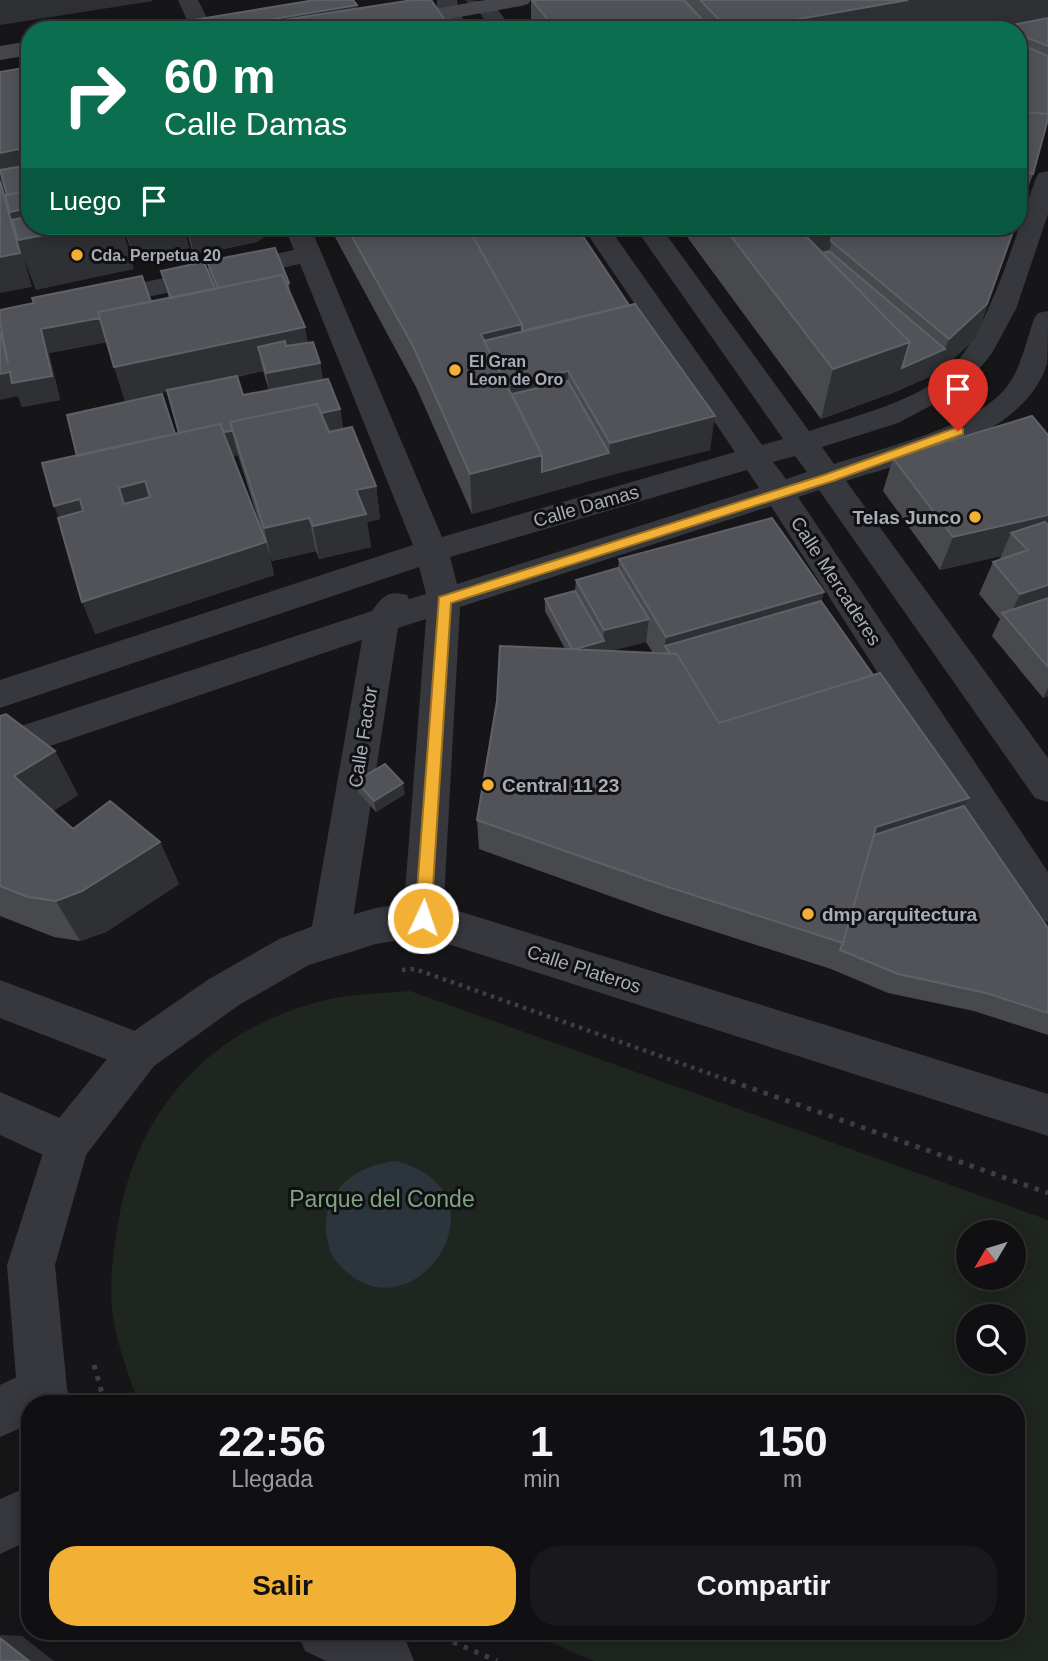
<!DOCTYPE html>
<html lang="es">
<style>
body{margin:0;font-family:Helvetica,sans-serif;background:#19191b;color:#f1f3f6;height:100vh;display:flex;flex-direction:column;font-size:26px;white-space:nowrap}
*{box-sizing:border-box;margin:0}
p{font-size:23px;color:#9c9d9f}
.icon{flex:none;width:38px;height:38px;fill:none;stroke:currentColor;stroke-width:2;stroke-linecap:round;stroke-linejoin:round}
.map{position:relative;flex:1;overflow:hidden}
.side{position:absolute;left:21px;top:1395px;width:1004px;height:245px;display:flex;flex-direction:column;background:#101012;border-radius:28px;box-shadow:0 4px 18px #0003,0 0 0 2px #303032}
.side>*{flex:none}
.guide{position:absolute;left:21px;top:21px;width:1006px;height:214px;border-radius:28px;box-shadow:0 4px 18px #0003,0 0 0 2px #303032;background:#0b6e4f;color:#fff;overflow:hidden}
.needle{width:46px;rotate:232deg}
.buttons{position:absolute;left:956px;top:1220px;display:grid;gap:14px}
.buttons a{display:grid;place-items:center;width:70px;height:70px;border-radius:50%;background:#101012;box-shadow:0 4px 18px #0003,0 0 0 2px #303032;font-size:35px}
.pin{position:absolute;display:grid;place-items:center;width:60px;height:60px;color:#fff;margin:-72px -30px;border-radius:50% 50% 50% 0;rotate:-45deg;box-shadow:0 0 7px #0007}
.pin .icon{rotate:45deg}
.me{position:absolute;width:77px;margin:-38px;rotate:3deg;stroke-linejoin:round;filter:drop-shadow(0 0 5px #0008)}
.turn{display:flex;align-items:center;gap:24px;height:147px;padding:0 28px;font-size:32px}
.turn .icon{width:91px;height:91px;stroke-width:2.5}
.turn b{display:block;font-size:49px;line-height:60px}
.then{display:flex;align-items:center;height:66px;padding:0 28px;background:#0003;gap:14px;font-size:26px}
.eta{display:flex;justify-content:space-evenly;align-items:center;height:119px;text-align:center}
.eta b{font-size:42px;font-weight:700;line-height:49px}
.cta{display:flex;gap:14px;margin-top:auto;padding:14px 28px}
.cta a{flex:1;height:80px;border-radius:28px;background:#f2b134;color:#111;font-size:28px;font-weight:700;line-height:80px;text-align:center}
.cta a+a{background:#19191b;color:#f1f3f6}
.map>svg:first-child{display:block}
.green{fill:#1e261f;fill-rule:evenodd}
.water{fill:#2c353c}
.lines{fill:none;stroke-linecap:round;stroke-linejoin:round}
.path-far1{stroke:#3d3f44;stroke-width:4.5;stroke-dasharray:3.5 5;stroke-linecap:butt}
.path{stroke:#3d3f44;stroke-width:5;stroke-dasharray:4.5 7;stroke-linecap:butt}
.minor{fill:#37383d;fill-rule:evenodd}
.tertiary{fill:#37383d;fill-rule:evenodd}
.secondary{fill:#45474d;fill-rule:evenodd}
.wall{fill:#47494d;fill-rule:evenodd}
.shaded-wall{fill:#2f3033}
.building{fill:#525359;stroke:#5f6168;stroke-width:2;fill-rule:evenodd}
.route{fill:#f2b134;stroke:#9d7322;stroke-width:2}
.poi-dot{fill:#f2b134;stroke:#111113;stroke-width:2.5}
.labels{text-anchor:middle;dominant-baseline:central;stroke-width:6;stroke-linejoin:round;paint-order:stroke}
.far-poi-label{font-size:16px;font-weight:bold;fill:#a8adb8;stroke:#111113;text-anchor:start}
.street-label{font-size:19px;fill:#a8adb8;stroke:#111113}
.poi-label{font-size:19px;font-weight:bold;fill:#a8adb8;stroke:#111113;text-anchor:start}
.near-park-label{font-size:23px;fill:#7fa381;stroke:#111113}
</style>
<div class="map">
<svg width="1048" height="1661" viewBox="0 0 1048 1661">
<rect width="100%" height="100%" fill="#161618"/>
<path class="green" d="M410,991l638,229v441h-454l-70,-30h493v-227h-879c-8,-28 -21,-58 -25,-87 -5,-35 1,-71 7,-105 22,-110 96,-185 205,-212 28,-6 57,-7 85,-9zM968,1232h45v46h-45zM968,1316h45v46h-45z"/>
<path class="water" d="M396,1161c112,29 29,162 -40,118 -12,-8 -23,-18 -27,-32 -14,-49 20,-81 67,-86z"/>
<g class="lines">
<path class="path-far1" d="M402,970l13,-1 321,114"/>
<path class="path" d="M731,1081l317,112
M94,1365l11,39
M432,1633l65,28"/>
<path class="minor" d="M178,0h20l10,20 -3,5h-16z
M437,0h20l2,13 12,17h-22l-12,-17z
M465,0l27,2 21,28h-22l-13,-20z
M1048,171v43l-32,95 -24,44 -28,35 -66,35 -76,24 12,17c48,-16 138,-36 171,-75 16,-19 21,-48 29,-70l4,-6 10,-2c0,16 0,38 -1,53 -25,76 -134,95 -201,117l202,277v44l-13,-4 -216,-308 -21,7 250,375v50l-14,-5 -263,-411 -311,101 -17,311 -6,12 -14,6 -14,-6 -6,-12 23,-299 -28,9 -48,310 -6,13 -14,5 -14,-5 -6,-13 52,-298 -362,123v-30l372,-122c11,-15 16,-21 35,-16l2,4 17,-5 -7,-27 -419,141v-28l413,-135 -113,-281 -300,65v-16l294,-63 -10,-24h26l132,311 293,-85 -153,-226h26l154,219 21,-6 -149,-213h26l149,205c42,-14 99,-27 134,-55 45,-36 73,-144 93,-198l3,-5zM795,456l12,16 -21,7 -13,-17zM747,470l12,18 -302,96 -7,-27z
M0,980l154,58 7,14 -7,14 -15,6 -139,-54z
M0,1092l83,36 7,16 -7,16 -16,6 -67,-31z
M42,1365l18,7 7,18 -5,14h-32v20l-30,13v-52z
M30,1486v54l-30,14v-55z"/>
<path class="tertiary" d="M423,900l625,194v42l-625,-200 -47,8 -67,21 -70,40 -85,61 -68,89 -31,110 12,124 6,15h-43v17l-13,-31 -10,-125 44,-137 73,-90 85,-59 70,-40 37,-14 60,-17z
M297,1631h88l21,10 8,20h-88l-21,-10z"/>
<path class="secondary" d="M485,0h46l-3,4 -7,2 -133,24h-49l3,-5 8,-1z
M30,41v14l-30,5v-14z"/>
</g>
<path class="wall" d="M531,0h517v119l-15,55 -15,43v-187h-487z
M123,226h140l2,10 -8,6 -63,13 -3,-8 -5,-19h-2l5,20 -55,11z
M329,226h247l134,224 -103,26 -135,38 -56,-127z
M679,226h336l-39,112 -38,35 -43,19 -74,27z
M207,261l82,22 1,12 18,48 12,20 3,17 17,29 3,20 33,57 4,33 -13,3 4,25 -52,12 -3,-8 -44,10 -4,-13 6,27 -179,59 80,-200 4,-1 -11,-42 -43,10 -18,-59 -58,11 11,47 -38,7 -4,-11 -18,-71 169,-27 -8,-27 49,5zM263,371l6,19 -26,5 -6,-18zM238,455l25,79 -30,-78z
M1048,435v261l-5,2 -51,-62 8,-17 -21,-25 14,-32 7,-3 1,-3 -61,14 -57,-79 10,-33z
M619,559l205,33 -3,9 52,74 96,123 -5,8 84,122v107l-74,-24 -86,-18 -57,-24 -171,-55 -181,-65 -2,-29 88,-171 -20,-38v-12l30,-8 1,-11 42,-12zM646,642l7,11 -43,-2z
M0,716l55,35 23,44 -25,16 20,18 87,13 19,42 -73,48 -26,9 -26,-4 -54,-21z
M356,781l49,13 -29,18 -18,-20z"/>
<path class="shaded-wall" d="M0,0h152l1,1 -153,24z
M908,0h140v26l-46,1 -1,3h-265z
M357,5l1,12 -114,9v4h-36z
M30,130v52l-30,-9v-20l19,-21z
M0,175l5,14 18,20 67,17h32l12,43 -98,21 -12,-31 8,28 -32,6z
M175,226h11v2h-2l5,20 -55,11 -7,-24z
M215,226h48l2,10 -8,6 -63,13 -6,-24z
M831,226h4l-11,49 -20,-41z
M1015,226l-39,112 -38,35 -43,19 7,-24 43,-19 4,-10z
M153,308l7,24 -111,21 11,47 -38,7 -4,-11 -18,4v-26l8,-11 -8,-32v-6l41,4z
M522,324v17l-26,31 -15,-38z
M305,327l6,34 -53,-14 5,24 -138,30 -11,-34z
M910,342l-15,50 -74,27 12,-50z
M320,363l4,24 -53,10 -5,-24z
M568,371l-1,34 -52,12 -11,-31z
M340,409l3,24 -110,-2z
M715,416l-5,34 -103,26 -135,38 -2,-40 72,-19 67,-2 1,-10z
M232,431l6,24 -50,10 -7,-24z
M145,481l11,33 -21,23 -16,-49z
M376,486l4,33 -13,3 4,25 -52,12 -6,-33 43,-36z
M80,499l12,33 -25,7 -13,-33z
M1048,515v30l-37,-12 -10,23 -61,14 13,-33z
M309,518l7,33 -44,10 -8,-33z
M266,542l8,33 -179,59 -13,-32z
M1048,585v27l-40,8 12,-26z
M824,592l-9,32 -150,22 1,-9z
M649,619l-3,23 -43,11 1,-23z
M604,641l-1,12 -31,-3z
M1048,688v8l-5,2z
M55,751l23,44 -39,25 -25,-44z
M403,783l2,11 -29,18 -2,-11z
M969,798l-16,29 -86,28 9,-28z
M160,842l19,42 -73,48 -26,9 -24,-40z
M0,1635l22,1 32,25h-25l-29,-23z"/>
<path class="building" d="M315,0h38l4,5 -149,25h-75z
M413,0h18l21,30h-206l-2,-4z
M532,0h153v1l27,29h-156z
M700,0h208l-172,30h-7z
M1048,18v28l-30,-12v-4h-9l-7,-3z
M1018,43l30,13v58l-30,-3z
M30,67v63l-11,2 5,16 -24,5v-81z
M1018,111l30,3v5l-15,55 -15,-4z
M30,165v25l-23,5 -7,-25z
M0,181l20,72 -20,4z
M1018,188l10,2 -10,26z
M30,190v36h60l-72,14 -6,-20 13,-3 -2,-8 -13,3 -5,-17z
M124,226h51l-48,9z
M186,226h29l-27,5z
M346,226h121l55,98 -41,10 61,121 -72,19 -57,-128z
M467,226h109l53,79 -107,26v-7z
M723,226h108l-27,8 106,108 -77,27z
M835,226h180l-28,78 -38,35 -118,-98z
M275,248l14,35 -3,1 -4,-9 -64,13 -11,-27z
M829,251l116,98 -43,19 8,-26 -88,-89z
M204,262l11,27 -44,9 -10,-27z
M282,275l23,52 -191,40 -16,-55z
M142,276l9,26 -53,10 2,6 -59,11 11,47 -40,7 -2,-11 -10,2v-43l8,32 -8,-41v-12l34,-7 -2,-5z
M635,304l80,112 -105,27 -42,-72 -61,15 -23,-45z
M285,341l1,5 27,-4 7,21 -54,10 -8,-26z
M237,376l6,19 85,-16 12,30 -19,4 -4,-9 -87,18 2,9 -8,1 -4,-8 -41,9 -12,-43z
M568,381l41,72 -67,19v-17l-30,-61z
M162,394l13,40 -98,22 -10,-41z
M317,404l12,28 23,-5 24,59 -20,4 10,24 -53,12 -4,-8 -45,10 -34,-106z
M1032,416l16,19v80l-95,22 -60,-79z
M220,424l46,118 -184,60 -24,-84 25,-7 -3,-12 -26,7 -12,-43zM145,481l5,16 -26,7 -5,-16z
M772,518l52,74 -158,45 -47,-78z
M1045,522l3,3v60l-28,9 -27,-32 35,-12 -17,-17z
M618,568l31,51 -45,11 -28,-50z
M575,591l29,50 -29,8h-3l-27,-50z
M1048,598v69l-46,-54z
M821,601l52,74 -154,48 -42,-69h-7l-5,-8z
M500,646l177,8 42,69 161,-50 89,125 -93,29 -33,116 -178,-57 -188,-66 20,-119z
M6,714l49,37 -41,25 59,53 37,-28 50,41 -78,49 -26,10 -28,-4 -28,-11v-170z
M385,764l18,19 -29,18 -18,-20z
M964,806l84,122v85l-62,-20 -88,-19 -58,-24 3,-7 31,-108z
M0,1638l29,23h-29z"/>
<path class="route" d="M958,427l5,2v5l-130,47 -382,122 -20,315 -2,5 -6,2 -6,-2 -2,-5 24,-321 385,-122z"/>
<g class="poi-dot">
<circle cx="77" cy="255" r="7"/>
<circle cx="455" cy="370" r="7"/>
<circle cx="975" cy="517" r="7"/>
<circle cx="488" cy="785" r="7"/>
<circle cx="808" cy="914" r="7"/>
</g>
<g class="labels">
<g class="far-poi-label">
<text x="91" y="255">Cda. Perpetua 20</text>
<text x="469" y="361">El Gran<tspan x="469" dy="18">Leon de Oro</tspan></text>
</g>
<g class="street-label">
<text transform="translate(586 506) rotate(-16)">Calle Damas</text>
<text transform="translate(836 581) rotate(57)">Calle Mercaderes</text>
<text transform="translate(363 737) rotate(-81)">Calle Factor</text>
<text transform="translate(584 969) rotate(18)">Calle Plateros</text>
</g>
<g class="poi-label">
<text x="961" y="517" text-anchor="end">Telas Junco</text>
<text x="502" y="785">Central 11 23</text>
<text x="822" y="914">dmp arquitectura</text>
</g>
<g class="near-park-label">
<text x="382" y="1199">Parque del Conde</text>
</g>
</g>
</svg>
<div class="buttons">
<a><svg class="needle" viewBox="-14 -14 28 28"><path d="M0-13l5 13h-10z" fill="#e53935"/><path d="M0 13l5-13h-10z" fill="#9c9d9f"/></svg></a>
<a><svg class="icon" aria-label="search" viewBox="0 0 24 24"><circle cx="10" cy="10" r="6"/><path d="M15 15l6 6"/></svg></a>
</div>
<div class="pin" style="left:958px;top:431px;background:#d93025"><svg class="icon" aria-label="arrive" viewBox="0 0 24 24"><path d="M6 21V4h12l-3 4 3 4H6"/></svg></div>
<svg class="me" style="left:423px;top:918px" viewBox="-20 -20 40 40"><circle r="17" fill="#f2b134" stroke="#fff" stroke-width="3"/><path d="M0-11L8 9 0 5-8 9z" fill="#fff"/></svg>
<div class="guide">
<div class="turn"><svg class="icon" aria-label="right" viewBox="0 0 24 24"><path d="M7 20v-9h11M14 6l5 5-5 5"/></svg><div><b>60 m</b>Calle Damas</div></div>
<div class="then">Luego<svg class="icon" aria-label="arrive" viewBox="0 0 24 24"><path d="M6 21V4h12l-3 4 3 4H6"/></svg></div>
</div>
<section class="side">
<div class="eta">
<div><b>22:56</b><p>Llegada</p></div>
<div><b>1</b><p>min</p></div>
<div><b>150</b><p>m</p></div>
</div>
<div class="cta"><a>Salir</a><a>Compartir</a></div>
</section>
</div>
